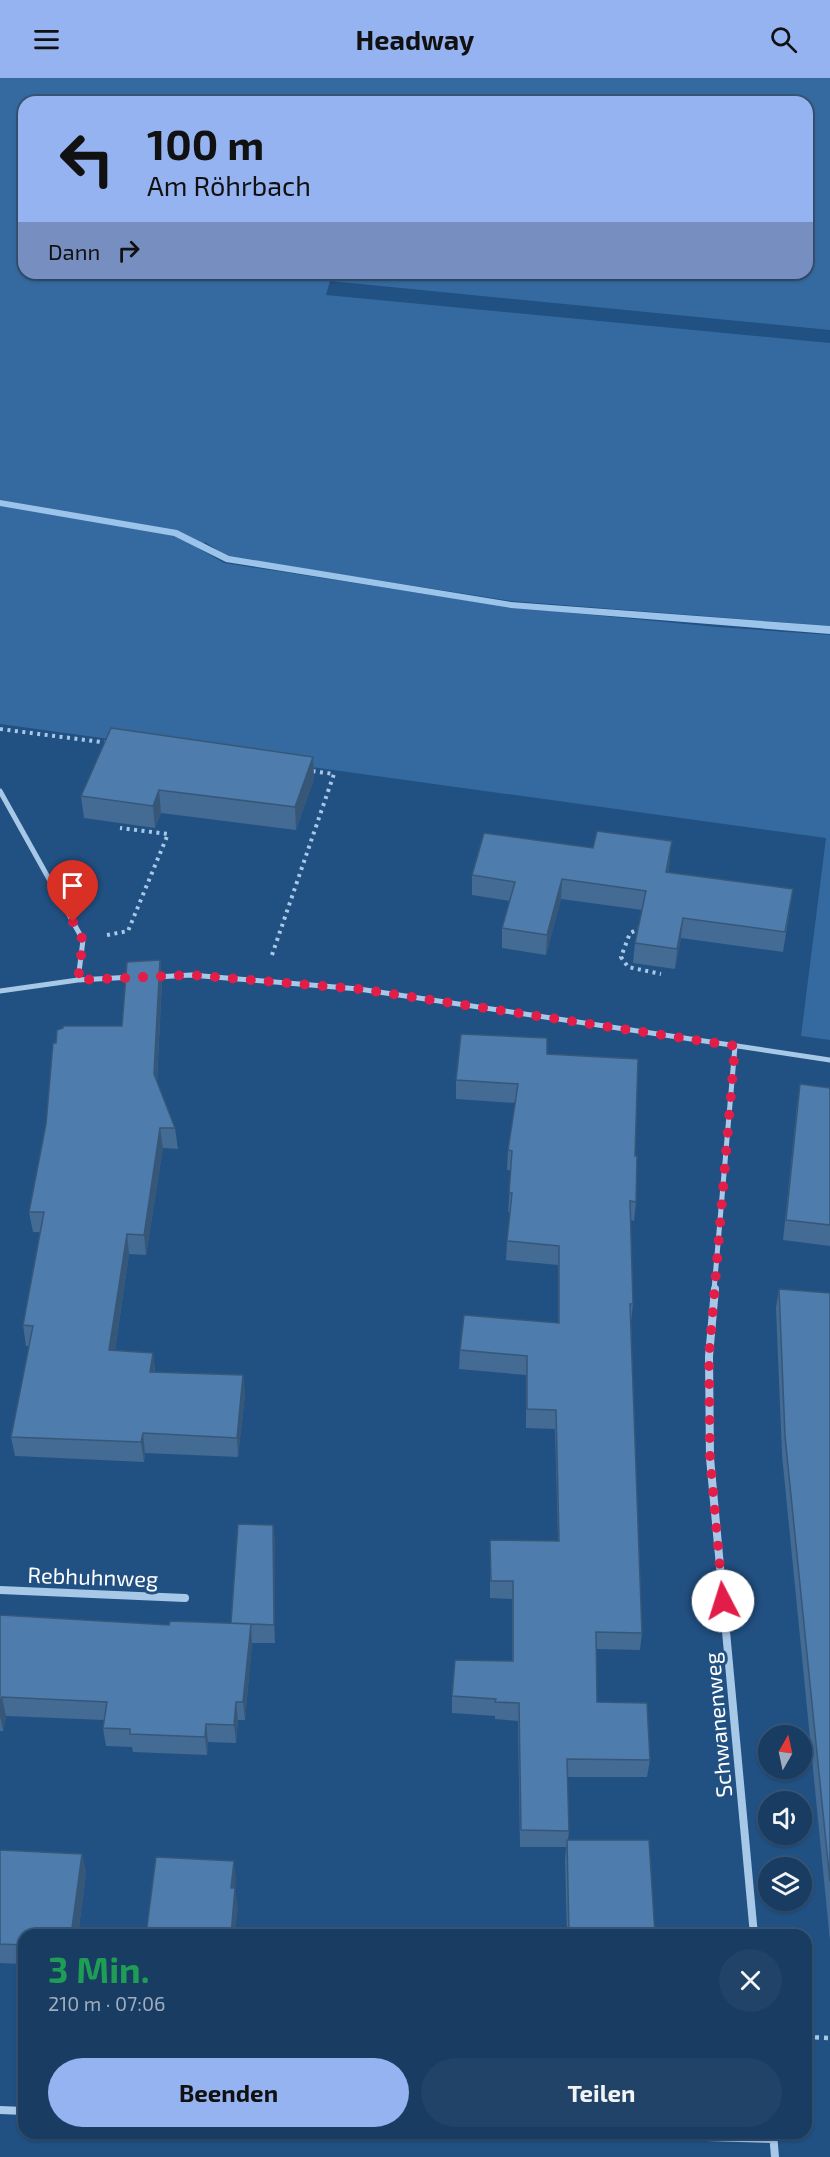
<!DOCTYPE html>
<html lang="de">
<meta charset="utf-8">
<style>
body{margin:0;font-family:"Exo 2",sans-serif;background:#224368;color:#f1f3f6;height:100vh;display:flex;flex-direction:column;font-size:22px;white-space:nowrap}
*{box-sizing:border-box;margin:0}
p{font-size:20px;color:#9fadbe}
.icon{flex:none;width:33px;height:33px;fill:none;stroke:currentColor;stroke-width:2;stroke-linecap:round;stroke-linejoin:round}
.map{position:relative;flex:1;overflow:hidden}
.side{position:absolute;left:18px;top:1851px;width:794px;height:210px;display:flex;flex-direction:column;background:#193c62;border-radius:18px;box-shadow:0 2px 4px #0004,0 0 0 2px #375677}
.side>*{flex:none}
.guide{position:absolute;left:18px;top:18px;width:795px;height:183px;border-radius:18px;box-shadow:0 2px 4px #0004,0 0 0 2px #375677;background:#95b2f1;color:#111;overflow:hidden}
.needle{width:39px;rotate:9deg}
.tools{position:absolute;left:758px;top:1647px;display:grid;gap:12px}
.tools a{display:grid;place-items:center;width:54px;height:54px;border-radius:50%;background:#193c62;box-shadow:0 2px 4px #0004,0 0 0 2px #375677;font-size:30px}
.pin{position:absolute;display:grid;place-items:center;width:51px;height:51px;color:#fff;margin:-62px -26px;border-radius:50% 50% 50% 0;rotate:-45deg;box-shadow:0 0 6px #0007}
.pin .icon{rotate:45deg}
.me{position:absolute;width:66px;margin:-33px;rotate:355deg;stroke-linejoin:round;filter:drop-shadow(0 0 4px #0008)}
.turn{display:flex;align-items:center;gap:21px;height:126px;padding:0 30px;font-size:27px}
.turn .icon{width:78px;height:78px;stroke-width:2.5}
.turn b{display:block;font-size:42px;line-height:51px}
.then{display:flex;align-items:center;height:57px;padding:0 30px;background:#0003;gap:12px;font-size:22px}
.round{display:grid;place-items:center;flex:none;width:63px;height:63px;border-radius:32px;background:#224368}
.headline{display:flex;align-items:center;justify-content:space-between;height:102px;padding:0 30px}
h1{font-size:36px;font-weight:700;line-height:45px;color:#1e9e55}
.action{display:flex;gap:12px;margin-top:auto;padding:12px 30px}
.action a{flex:1;height:69px;border-radius:36px;background:#95b2f1;color:#111;font-size:24px;font-weight:700;line-height:69px;text-align:center}
.action a+a{background:#224368;color:#f1f3f6}
header{display:flex;justify-content:space-between;align-items:center;height:78px;padding:0 30px;background:#95b2f1;color:#111;font-size:27px;font-weight:700}
.map>svg:first-child{display:block}
.green{fill:#356aa0;fill-rule:evenodd}
.lines{fill:none;stroke-linecap:round;stroke-linejoin:round}
.stream{fill:#9cc3e9;fill-rule:evenodd}
.path-far1{stroke:#a8c8e8;stroke-width:4;stroke-dasharray:3 4.5;stroke-linecap:butt}
.path{stroke:#a8c8e8;stroke-width:4.5;stroke-dasharray:4 5;stroke-linecap:butt}
.street-far1{stroke:#a8c8e8;stroke-width:5}
.street{stroke:#a8c8e8;stroke-width:8}
.wall{fill:#436b94}
.shaded-wall{fill:#375778}
.building{fill:#4e7cac;stroke:#375778;stroke-width:1.5}
.route{stroke:#e11d48;stroke-width:10;stroke-dasharray:0 18}
.labels{text-anchor:middle;dominant-baseline:central;stroke-width:6;stroke-linejoin:round;paint-order:stroke}
.street-label{font-size:22px;fill:#fff;stroke:#215082}
</style>
<header><svg class="icon" aria-label="menu" viewBox="0 0 24 24"><path d="M4 6h16M4 12h16M4 18h16"/></svg>Headway<svg class="icon" aria-label="search" viewBox="0 0 24 24"><circle cx="10" cy="10" r="6"/><path d="M15 15l6 6"/></svg></header>
<div class="map">
<svg width="830" height="2079" viewBox="0 0 830 2079">
<rect width="100%" height="100%" fill="#215082"/>
<path class="green" d="M0,0h830v252l-500,-49 -4,14 504,48v283l-319,-25 -283,-44 -23,-15 -7,6 26,15 286,44 207,20 113,8v405l-29,-4 25,-198 -826,-114zM24,24h783v171h-783z"/>
<g class="lines">
<path class="stream" d="M0,422l177,30 52,26 282,46 319,24v8l-319,-26 -285,-46 -52,-26 -174,-30z"/>
<path class="path-far1" d="M0,651l109,14
M641,850l-11,5 -9,24 7,10 33,7
M107,857l21,-4 40,-97 -48,-6
M272,877l62,-181 -23,-3"/>
<path class="path" d="M806,1959l24,1"/>
<path class="street-far1" d="M0,713l83,149 -5,40
M156,899l35,-2 168,14 471,71
M0,913l78,-11 55,-3
M714,1212l21,-244"/>
<path class="street" d="M715,1211l-6,67 1,102 44,477
M0,1512l185,8
M0,2032l24,1
M575,2055l198,6
M773,2055l2,24"/>
</g>
<path class="wall" d="M313,679l1,22 -18,51 -135,-17 -6,15 -71,-10 -3,-22z
M670,783l-2,11 122,37 -7,43 -102,-14 -6,31 -42,-6 2,-20 7,-33 -81,-11 -15,56 -44,-7v-20l8,-27 -38,-6v-20z
M160,882l2,21 -5,101 18,46 3,21 -15,-1 -17,107 -17,-1 -14,96 38,3 2,19 88,3 2,20 -7,62 -93,-4 -1,9 -129,-6 -4,-19 18,-91h-3l-3,-21 17,-93h-7l-4,-20 93,-186z
M547,976l88,102 1,46 -2,19 -4,-1 3,84 -2,18 11,311 -2,17 -44,-1 1,53 53,58 -3,17h-80l2,54 -1,9 87,95h-88l-2,-75 1,-13h-46l-2,-126 -23,-2v-3l-43,-3v-17l60,-35v-62l-22,-1v-58l68,1 -3,-112 -29,-1v-53l-67,-6 1,-19 98,-27v-58l-52,-5 1,-19 3,-29h-2l3,-42h-4l1,-20 7,-47 -59,-4v-19z
M800,1006l30,4v158l-47,-6 14,-135z
M779,1211l51,4v648l-48,-486 -6,-147z
M273,1447l2,18v100h-23l-7,77h-7l-2,23 -28,-1 -1,13 -74,-3 -1,-5 -26,-1 -3,-18 1,-8 -98,-4 -3,15h-3v-116l169,10 62,-2z
M0,1772l82,4 4,19 -8,62h-54v29l-24,-1z"/>
<path class="shaded-wall" d="M313,679l1,22 -18,51 -1,-23z
M159,712l2,23 -6,15 -2,-22z
M672,763l-2,20 -6,31 2,-20z
M562,801l-1,20 -15,56 1,-20z
M683,840l-2,20 -6,31 2,-20z
M160,882l2,21 -6,114 -2,-21z
M160,1050l3,20 -17,107 -2,-20z
M127,1156l2,20 -17,116 -3,-20z
M153,1275l2,20 -5,-1z
M243,1297l2,20 -7,62 -1,-19z
M143,1355l2,20 -1,9 -3,-20z
M273,1447l2,18v100l-1,-18z
M251,1546l1,19 -7,77 -2,-18z
M2,1619l4,19 -3,15 -3,-15v-7z
M236,1624l2,18 -2,23 -2,-18z
M206,1646l2,18 -1,13 -2,-18z
M82,1776l4,19 -8,62h-7z
M234,1783l2,19 -3,27 -2,-19z
M235,1810l3,19 -3,28h-4z"/>
<path class="building" d="M111,650l202,29 -18,50 -136,-17 -6,16 -72,-10z
M597,753l75,10 -6,31 127,17 -8,43 -102,-14 -6,31 -42,-6 11,-52 -84,-12 -15,56 -45,-7 13,-46 -43,-7 12,-42 109,15z
M160,882l-6,114 21,54h-15l-16,107 -17,-1 -18,116 44,3 -3,19 93,3 -6,63 -94,-5 -2,9 -130,-5 22,-111 -10,-1 21,-113h-15l17,-88 7,-81h3l1,-13 6,-2v-2h59l5,-64z
M461,956l86,4v16l91,5 -3,97h2l-1,46 -6,-1 3,103h-3l12,329 -46,-1 1,70 50,1 3,57 -83,-1 2,72 -48,-1 -2,-127 -24,-1 1,-3 -44,-3 3,-36 58,1v-80h-22l-1,-41 69,1 -3,-131 -29,-1v-53l-67,-6 4,-35 95,8v-77l-52,-5 5,-48h-3l3,-42 -4,-1 10,-66 -62,-4z
M800,1006l30,4v137l-44,-5z
M779,1211l51,4v589l-45,-446z
M238,1446l35,1 1,100 -43,-2z
M0,1537l169,10 1,-4 81,3 -8,78h-7l-2,23 -28,-1 -1,13 -75,-3v-5l-27,-1 4,-26 -105,-5 -2,12z
M567,1762h82l6,95h-86z
M0,1772l82,4 -11,81h-47v10l-24,-1z
M156,1779l78,4 -3,27h4l-4,47h-85z"/>
<g class="lines">
<path class="route" d="M73,844l10,18 -5,40 113,-5 168,14 376,57 -26,310 1,102 13,143"/>
</g>
<g class="labels">
<g class="street-label">
<text transform="translate(93 1498) rotate(2)">Rebhuhnweg</text>
<text transform="translate(717 1647) rotate(-95)">Schwanenweg</text>
</g>
</g>
</svg>
<div class="tools">
<a><svg class="needle" viewBox="-14 -14 28 28"><path d="M0-13l5 13h-10z" fill="#e53935"/><path d="M0 13l5-13h-10z" fill="#9fadbe"/></svg></a>
<a><svg class="icon" aria-label="sound" viewBox="0 0 24 24"><path d="M4 9h4l5-4v14l-5-4H4zM17 9q2 3 0 6"/></svg></a>
<a><svg class="icon" aria-label="layers" viewBox="0 0 24 24"><path d="M12 4l9 5-9 5-9-5zM3 14l9 5 9-5"/></svg></a>
</div>
<div class="pin" style="left:73px;top:844px;background:#d93025"><svg class="icon" aria-label="arrive" viewBox="0 0 24 24"><path d="M6 21V4h12l-3 4 3 4H6"/></svg></div>
<svg class="me" style="left:723px;top:1523px" viewBox="-20 -20 40 40"><circle r="19" fill="#fff"/><path d="M0-13L10 11 0 6-10 11z" fill="#e11d48"/></svg>
<div class="guide">
<div class="turn"><svg class="icon" aria-label="left" viewBox="0 0 24 24"><path d="M17 20v-9H6M10 6l-5 5 5 5"/></svg><div><b>100 m</b>Am Röhrbach</div></div>
<div class="then">Dann<svg class="icon" aria-label="right" viewBox="0 0 24 24"><path d="M7 20v-9h11M14 6l5 5-5 5"/></svg></div>
</div>
<section class="side">
<div class="headline"><div><h1>3 Min.</h1><p>210 m · 07:06</p></div><a class="round"><svg class="icon" aria-label="close" viewBox="0 0 24 24"><path d="M6 6l12 12M18 6L6 18"/></svg></a></div>
<div class="action"><a>Beenden</a><a>Teilen</a></div>
</section>
</div>
